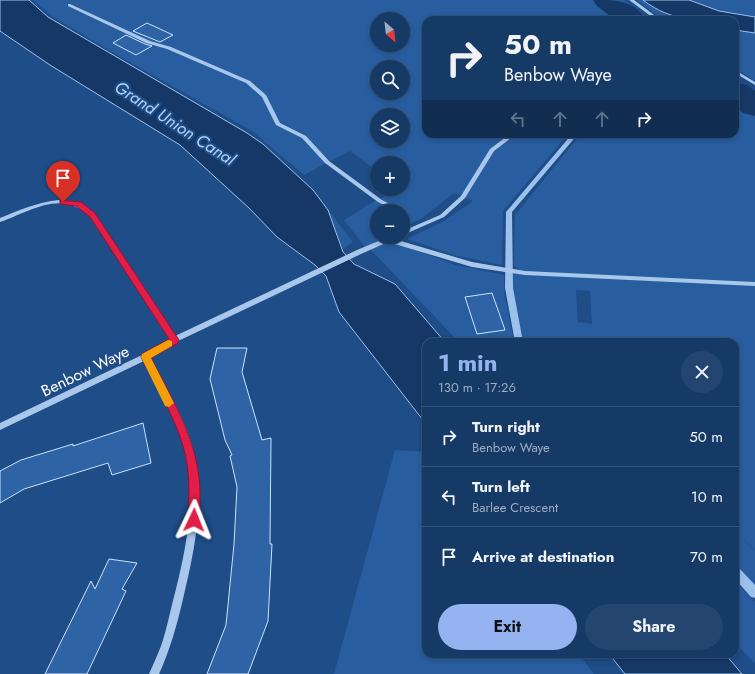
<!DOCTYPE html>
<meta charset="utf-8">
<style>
body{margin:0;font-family:Jost,sans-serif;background:#23456f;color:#f1f3f6;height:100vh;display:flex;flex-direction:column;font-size:15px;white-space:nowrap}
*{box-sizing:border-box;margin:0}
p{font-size:13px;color:#9eadbf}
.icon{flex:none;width:22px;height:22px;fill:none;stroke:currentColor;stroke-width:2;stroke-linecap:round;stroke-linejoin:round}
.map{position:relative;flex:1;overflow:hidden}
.details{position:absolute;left:422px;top:338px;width:317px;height:320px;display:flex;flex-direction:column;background:#163a66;border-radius:12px;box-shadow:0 2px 6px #0003,0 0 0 1px #35547a}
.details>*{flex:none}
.top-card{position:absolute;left:422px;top:16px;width:317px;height:122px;border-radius:12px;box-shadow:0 2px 6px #0003,0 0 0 1px #35547a;background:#163a66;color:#f1f3f6;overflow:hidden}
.needle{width:26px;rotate:152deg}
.controls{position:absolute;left:370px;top:12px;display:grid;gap:8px}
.controls a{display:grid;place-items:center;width:40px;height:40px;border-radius:50%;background:#163a66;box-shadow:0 2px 6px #0003,0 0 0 1px #35547a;font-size:20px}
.pin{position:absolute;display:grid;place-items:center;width:34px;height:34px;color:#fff;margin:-41px -17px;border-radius:50% 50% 50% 0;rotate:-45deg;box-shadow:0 0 4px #0007}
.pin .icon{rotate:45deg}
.me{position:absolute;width:44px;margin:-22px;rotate:2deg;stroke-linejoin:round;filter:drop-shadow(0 0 3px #0008)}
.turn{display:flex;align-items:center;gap:14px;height:84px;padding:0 16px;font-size:18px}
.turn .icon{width:52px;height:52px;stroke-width:2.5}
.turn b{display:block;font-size:28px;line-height:34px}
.lanes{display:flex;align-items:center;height:38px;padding:0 16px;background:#0003;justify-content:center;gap:20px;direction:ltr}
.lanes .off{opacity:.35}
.round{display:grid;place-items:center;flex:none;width:42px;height:42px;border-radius:21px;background:#23456f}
.headline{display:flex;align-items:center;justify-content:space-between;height:68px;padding:0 16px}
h1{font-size:24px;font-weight:700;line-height:30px;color:#95b2f1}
.button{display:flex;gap:8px;margin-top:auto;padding:8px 16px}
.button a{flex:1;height:46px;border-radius:24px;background:#95b2f1;color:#111;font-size:16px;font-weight:700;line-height:46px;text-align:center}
.button a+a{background:#23456f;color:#f1f3f6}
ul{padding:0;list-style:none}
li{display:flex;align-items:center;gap:12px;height:60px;padding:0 16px;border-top:1px solid #35547a}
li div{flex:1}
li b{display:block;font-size:15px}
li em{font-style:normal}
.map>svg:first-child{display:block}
.green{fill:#285ea0;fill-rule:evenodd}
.water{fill:#153867;stroke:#9cc1ec}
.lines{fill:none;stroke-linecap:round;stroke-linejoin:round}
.stream{fill:#9cc1ec;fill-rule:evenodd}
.river{fill:#153867;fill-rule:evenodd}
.building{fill:#2e64a5;stroke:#cde1f8}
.minor{fill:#a8c7eb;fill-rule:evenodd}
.route{fill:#e11d48;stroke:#92132f}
.slow{fill:#f59e0b}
.labels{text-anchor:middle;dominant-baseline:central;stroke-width:4;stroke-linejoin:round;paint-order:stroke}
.street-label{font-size:16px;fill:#fff;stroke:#1e4d88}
.water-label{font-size:17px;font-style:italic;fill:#b4d1f2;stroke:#1e4d88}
</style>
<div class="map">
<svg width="755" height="674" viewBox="0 0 755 674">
<rect width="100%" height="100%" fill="#1e4d88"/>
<path class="green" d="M33,0h568l26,20h-201v114h142l-65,77 -1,54 -44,-9 -51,-17 37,-18 29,-20 -19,-8 -33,26 -18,8v-16h-7l-3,-6 -13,-6 10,-6 -5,-4h18v-26h-26v8l-27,-20 -46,24 -52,-44 -133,-75 -67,-40zM377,19h26v26h-26zM377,67h26v26h-26zM377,115h26v26h-26z
M611,0h13l25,20h-10z
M636,0h7l24,15 19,5h-22z
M689,0h66v17l-36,-6z
M735,30l20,3v48l-20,-13z
M735,79l20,13v8l-20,-13z
M735,95l20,13v442l-16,-15 16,16v38l-20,-21v-226h-214l-10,-53v-17l14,1 -11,-7 1,-51 66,-81h154zM576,290l14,1 2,33 -14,-2z
M376,200l13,7 2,4h-14v26h12l-24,10 -21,-27z
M328,210l25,32 -10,7z
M388,241h6l61,24 49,10v17l10,50h-55l-89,-93z
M395,450l31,2v202h153l15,20h-260z
M735,581l20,21v61l-20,-20z"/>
<path class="water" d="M0,0h29l19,17 199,116 16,11 50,46 15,20 15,42 11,12 41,20 50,58h-19v82l-87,-112 -13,-36 -11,-11 -38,-28 -28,-29 -69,-63 -130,-80 -50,-34z
M643,0h46l30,11 36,6v16l-20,-3v-10c-36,0 -62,3 -92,-20z
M609,654h116l17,20h-117z"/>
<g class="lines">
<path class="stream" d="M572,134h6l-66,78 1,76 10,54h-8l-10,-54 1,-76z
M735,567l4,1 16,17v13l-4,-1 -16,-18z"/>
<path class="river" d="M593,0c25,0 39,0 54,20h-32l-18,-14z
M735,82l12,3 8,6v25l-12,-3 -8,-6z"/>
</g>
<path class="building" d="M147,23l26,12 -13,7 -27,-11z
M126,35l19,9 7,2 -16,9 -23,-12z
M492,293l13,37 -28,4 -12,-37z
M217,348h30l-5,24 20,68 9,-2 -1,106h2l-4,77 -20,53h-41l19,-49 8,-81 3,-57 -7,-31 2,-1 -7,-15 -15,-61z
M143,423l8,40 -39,12 -4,-12 -84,26 -24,14v-32l21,-11 52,-16v2z
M109,559l28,4 -15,26 4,2 -39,83h-42l46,-93 4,8z"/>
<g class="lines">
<path class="minor" d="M629,0h5l27,20h-5z
M68,4h2l80,37 21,6 79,34 16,14 14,28 26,13 23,25 53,39 10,5 4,6h-6l-2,-4 -10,-5 -53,-39 -23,-25 -26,-13 -14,-28 -16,-14 -79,-34 -21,-6 -78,-37z
M735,70l20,12v3l-20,-12z
M510,134h6l-22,17 -29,47 -21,19 -41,18v-4l37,-16 21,-19 29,-47z
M59,200c16,1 23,4 35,14l81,122 182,-86 31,-13h9l-3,2 78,23 53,9 230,11v4l-230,-11 -53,-8 -84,-25 -27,12 -185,88 -27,16c16,28 34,56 43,87 14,51 3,104 -9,154 -6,26 -13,51 -24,75h-10c4,-9 8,-18 12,-28 6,-17 9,-35 14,-53 12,-48 22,-98 9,-147 -8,-30 -26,-58 -40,-85l-144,69v-7l142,-68 28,-16 -80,-123c-3,-2 -6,-5 -10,-7 -25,-16 -56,5 -80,13v-4c20,-8 38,-16 59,-18z"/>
</g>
<path class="route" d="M60,200l21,2 14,11 84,127 -1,3 -27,15c23,45 51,89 49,142 0,8 1,17 -2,24l-4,2 -4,-2 -2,-4c1,-20 2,-41 -2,-62 -7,-35 -29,-69 -45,-101l1,-3 27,-15 -79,-122 -14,-11 -16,-2z"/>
<path class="slow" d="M168,340l4,1v5l-21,12 23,45 -5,4 -4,-1 -24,-49 1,-3z"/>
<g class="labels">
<g class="street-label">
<text transform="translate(85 371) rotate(-26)">Benbow Waye</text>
</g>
<g class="water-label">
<text transform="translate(175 123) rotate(33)">Grand Union Canal</text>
</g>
</g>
</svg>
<div class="controls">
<a><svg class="needle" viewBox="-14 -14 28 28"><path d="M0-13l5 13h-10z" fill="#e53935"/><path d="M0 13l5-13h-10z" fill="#9eadbf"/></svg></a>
<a><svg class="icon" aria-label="search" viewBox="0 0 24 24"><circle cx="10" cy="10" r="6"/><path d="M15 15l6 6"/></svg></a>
<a><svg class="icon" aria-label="layers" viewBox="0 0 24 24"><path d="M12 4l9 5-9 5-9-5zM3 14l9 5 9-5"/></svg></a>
<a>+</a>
<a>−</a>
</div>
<div class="pin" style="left:63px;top:202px;background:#d93025"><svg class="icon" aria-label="arrive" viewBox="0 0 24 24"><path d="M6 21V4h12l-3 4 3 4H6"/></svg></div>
<svg class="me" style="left:194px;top:520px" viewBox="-20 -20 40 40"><path d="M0-17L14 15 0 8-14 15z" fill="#e11d48" stroke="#fff" stroke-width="4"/></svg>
<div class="top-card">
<div class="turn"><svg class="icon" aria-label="right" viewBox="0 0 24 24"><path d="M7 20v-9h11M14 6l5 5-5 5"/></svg><div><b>50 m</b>Benbow Waye</div></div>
<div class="lanes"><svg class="icon off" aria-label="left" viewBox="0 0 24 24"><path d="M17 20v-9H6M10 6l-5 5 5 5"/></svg><svg class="icon off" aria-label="ahead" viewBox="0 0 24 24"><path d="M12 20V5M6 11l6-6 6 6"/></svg><svg class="icon off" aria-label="ahead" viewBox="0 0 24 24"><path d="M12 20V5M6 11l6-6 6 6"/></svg><svg class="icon" aria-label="right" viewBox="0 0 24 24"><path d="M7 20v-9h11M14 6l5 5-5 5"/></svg></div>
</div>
<section class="details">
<div class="headline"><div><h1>1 min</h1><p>130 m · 17:26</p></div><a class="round"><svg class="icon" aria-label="close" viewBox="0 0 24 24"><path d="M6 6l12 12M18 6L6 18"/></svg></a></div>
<ul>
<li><svg class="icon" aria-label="right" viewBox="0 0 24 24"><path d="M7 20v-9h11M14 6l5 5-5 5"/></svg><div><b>Turn right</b><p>Benbow Waye</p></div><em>50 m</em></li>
<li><svg class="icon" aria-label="left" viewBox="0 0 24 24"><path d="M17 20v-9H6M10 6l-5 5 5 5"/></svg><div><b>Turn left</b><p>Barlee Crescent</p></div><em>10 m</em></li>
<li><svg class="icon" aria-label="arrive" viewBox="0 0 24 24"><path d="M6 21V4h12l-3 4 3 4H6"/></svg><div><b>Arrive at destination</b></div><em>70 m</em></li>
</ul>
<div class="button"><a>Exit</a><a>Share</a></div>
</section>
</div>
